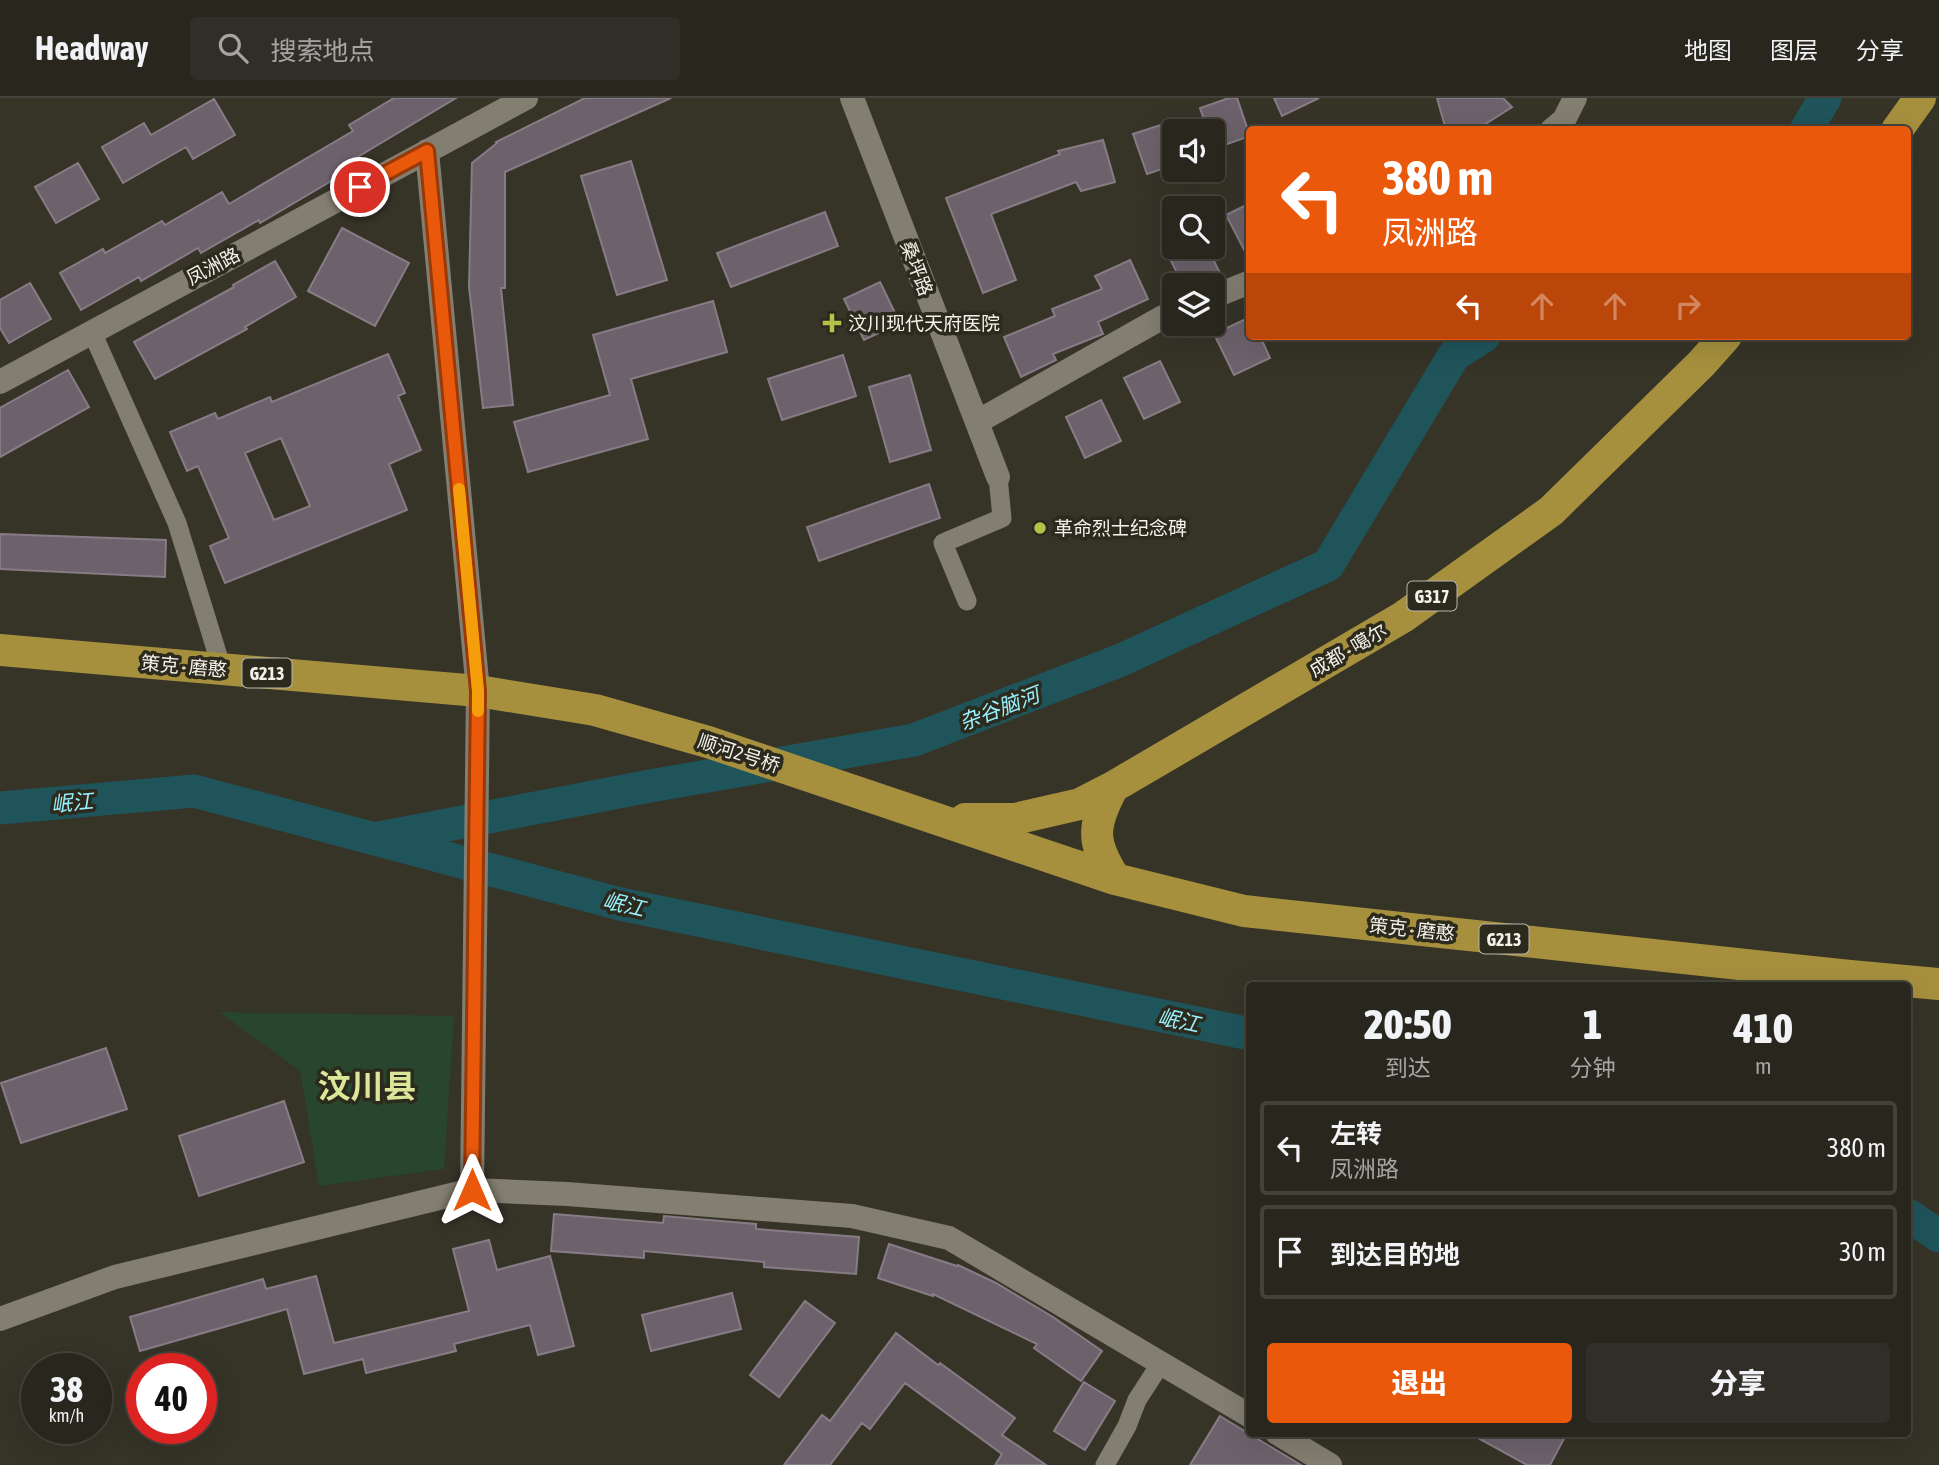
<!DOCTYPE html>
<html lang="zh">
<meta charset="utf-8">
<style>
body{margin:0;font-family:"Asap Condensed","Noto Sans SC",sans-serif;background:#302e26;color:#f1f3f6;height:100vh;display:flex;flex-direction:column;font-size:26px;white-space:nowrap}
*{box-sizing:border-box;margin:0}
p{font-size:23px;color:#a5a5a4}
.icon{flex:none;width:38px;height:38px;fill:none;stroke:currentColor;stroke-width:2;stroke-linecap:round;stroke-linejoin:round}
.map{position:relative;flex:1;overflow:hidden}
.drawer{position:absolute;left:1246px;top:884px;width:665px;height:455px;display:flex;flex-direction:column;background:#28261d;border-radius:7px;box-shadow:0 7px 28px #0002,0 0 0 2px #44433b}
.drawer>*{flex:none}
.hud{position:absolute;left:1246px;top:28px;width:665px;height:214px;border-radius:7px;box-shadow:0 7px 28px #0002,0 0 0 2px #44433b;background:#ea580c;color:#fff;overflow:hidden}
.fabs{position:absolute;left:1162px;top:21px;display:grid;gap:14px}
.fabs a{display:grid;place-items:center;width:63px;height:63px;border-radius:7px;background:#28261d;box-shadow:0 7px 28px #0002,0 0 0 2px #44433b;font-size:35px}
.speed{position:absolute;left:21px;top:1255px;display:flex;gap:14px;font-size:35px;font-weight:700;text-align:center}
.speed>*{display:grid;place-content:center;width:91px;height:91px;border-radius:50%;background:#28261d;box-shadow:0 7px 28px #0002,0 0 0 2px #44433b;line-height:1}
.speed small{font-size:18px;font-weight:400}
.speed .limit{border:10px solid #d22;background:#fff;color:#111}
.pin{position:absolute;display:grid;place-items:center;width:60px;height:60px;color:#fff;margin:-30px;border:4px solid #fff;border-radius:50%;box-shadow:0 2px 7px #0007}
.me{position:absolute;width:77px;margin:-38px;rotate:0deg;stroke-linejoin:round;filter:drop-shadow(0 0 5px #0008)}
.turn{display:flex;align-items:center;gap:24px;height:147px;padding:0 21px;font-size:32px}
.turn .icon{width:91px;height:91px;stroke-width:2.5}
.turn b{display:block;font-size:49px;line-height:60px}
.lanes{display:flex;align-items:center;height:66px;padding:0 21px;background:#0003;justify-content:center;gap:35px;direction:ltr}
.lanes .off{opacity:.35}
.eta{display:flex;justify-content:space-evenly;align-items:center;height:119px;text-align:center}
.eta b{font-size:42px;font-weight:800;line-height:49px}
.action{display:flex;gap:14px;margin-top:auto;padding:14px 21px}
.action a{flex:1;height:80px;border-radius:7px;background:#ea580c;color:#fff;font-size:28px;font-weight:800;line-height:80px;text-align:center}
.action a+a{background:#302e26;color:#f1f3f6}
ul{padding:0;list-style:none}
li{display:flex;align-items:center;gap:21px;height:94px;margin:0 14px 10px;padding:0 7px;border:4px solid #44433b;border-radius:7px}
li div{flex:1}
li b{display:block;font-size:26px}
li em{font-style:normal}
header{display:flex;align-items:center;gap:42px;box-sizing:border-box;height:98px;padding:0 35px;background:#28261d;border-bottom:2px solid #44433b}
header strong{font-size:33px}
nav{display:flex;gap:38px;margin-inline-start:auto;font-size:24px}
.search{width:490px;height:63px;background:#302e26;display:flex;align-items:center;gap:18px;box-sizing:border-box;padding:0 24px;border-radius:7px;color:#a5a5a4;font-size:26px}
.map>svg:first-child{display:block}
.green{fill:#27462d}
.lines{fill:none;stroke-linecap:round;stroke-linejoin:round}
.river{stroke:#1f545b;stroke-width:33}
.building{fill:#6d626c;stroke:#877c86;stroke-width:2;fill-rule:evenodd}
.minor{stroke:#827e71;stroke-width:19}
.tertiary{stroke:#827e71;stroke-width:24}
.trunk{stroke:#a6903e;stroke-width:32}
.route-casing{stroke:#983908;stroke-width:18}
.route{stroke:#ea580c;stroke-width:12}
.slow{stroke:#f59e0b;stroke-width:12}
.poi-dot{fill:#b4c24a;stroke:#2c291d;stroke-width:2.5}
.labels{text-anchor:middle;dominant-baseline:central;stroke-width:7;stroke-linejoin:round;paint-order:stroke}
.shield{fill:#2c291d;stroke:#b7b5ac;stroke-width:2}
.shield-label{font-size:18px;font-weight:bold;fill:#f3f1e9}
.street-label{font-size:19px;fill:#f3f1e9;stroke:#2c291d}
.poi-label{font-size:19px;fill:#f3f1e9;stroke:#2c291d;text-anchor:start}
.water-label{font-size:21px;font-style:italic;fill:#98f0fc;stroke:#2c291d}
.town-label{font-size:33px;font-weight:bold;fill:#dae698;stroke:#2c291d}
</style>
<header>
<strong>Headway</strong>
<div class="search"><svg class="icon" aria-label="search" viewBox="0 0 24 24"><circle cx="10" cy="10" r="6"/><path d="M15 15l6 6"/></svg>搜索地点</div>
<nav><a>地图</a><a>图层</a><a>分享</a></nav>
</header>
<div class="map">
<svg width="1939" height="1367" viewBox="0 0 1939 1367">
<rect width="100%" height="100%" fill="#363327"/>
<path class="green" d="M219,914l235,4 -10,153 -125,17 -19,-115z"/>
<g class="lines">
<path class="river" d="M1806,32l19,-32
M0,710l194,-17 426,113 630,130
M374,741l276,-53 264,-46 207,-80 207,-95 126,-210 30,-19
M1908,1117l31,21"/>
</g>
<path class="building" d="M394,0h62l-105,63 4,6 -95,56 -1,-3 -58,33 -3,-5 -57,33 -2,-4 -58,33 -21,-37 43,-24 2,4 57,-32 3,4 57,-33 7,12 124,-73 -4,-6z
M585,0h86l-166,74v116h-4l12,117 -30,3 -14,-121 3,-124 25,-20 -1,-1z
M1229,0h8l13,38 -37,13v-18h-5l-8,-23z
M1274,0h45l-37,18z
M1437,0h66l9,9 -36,23h-30z
M214,1l21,36 -42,24 -7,-12 -63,36 -21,-36 42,-24 7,12z
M1170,24l4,13v30l-27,9 -14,-40z
M1103,42l12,42 -34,9 -5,-9 -85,32 25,66 -33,13 -37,-95 114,-44 -2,-3z
M631,63l36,119 -50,15 -36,-119z
M78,65l21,36 -43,24 -21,-36z
M1250,105v58l-24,-46z
M825,114l13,34 -107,41 -14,-34z
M342,130l67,35 -34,63 -67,-35z
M1176,149h31l13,26 -26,12h-11l-17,-34z
M1130,162l18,39 -50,23 5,12 -50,20 3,6 -35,17 -17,-40 51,-21 -3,-7 50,-20 -7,-13z
M275,163l21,36 -51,30 2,2 -92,50 -21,-37 100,-55 -1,-2z
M880,184l20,41 -36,17 -20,-41z
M30,185l21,36 -42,24 -9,-15v-28z
M713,203l14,51 -96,27 17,60 -120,33 -14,-50 96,-27 -17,-60z
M1250,219v19h10l10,22 -36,17 -20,-41z
M388,256l17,39 -7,3 23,54 -32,14 18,46 -182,73 -15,-37 19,-8 -31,-72 -11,5 -17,-39 45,-19 3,6 52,-22 2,5zM281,340l29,68 -36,14 -29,-67z
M843,257l13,41 -74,24 -14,-41z
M1160,263l20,41 -36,17 -20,-41z
M68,272l21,37 -89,50v-49z
M910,277l21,75 -41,12 -21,-75z
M1101,302l20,41 -36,17 -19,-41z
M929,386l11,34 -121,43 -12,-34z
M0,436l166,6 -1,37 -165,-8z
M106,950l21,61 -106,34 -20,-60z
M284,1003l20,61 -105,34 -20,-60z
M554,1116l109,9 1,-7 68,6 24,2v5l103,8 -3,37 -92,-7v-5l-120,-11v7l-93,-7z
M489,1142l8,30 53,-14 24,90 -36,9 -8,-30 -76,19 2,7 -90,22 -3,-14 -59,15 -17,-65 -147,42 -10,-34 133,-38 3,10 50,-13 18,67 135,-32 -16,-62z
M889,1146l68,22 1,-1 38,18 57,34 49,34 -21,30 -47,-33 3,-4 -104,-50v2l-55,-18z
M732,1195l9,36 -90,22 -9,-36z
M805,1203l30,22 -56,74 -29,-22z
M896,1235l42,32 2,-2 75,55 -13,17 44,30h-51l7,-11 -97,-71 -35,46 -8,-6 -32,42h-46l38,-50 8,6z
M1084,1284l31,19 -30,49 -31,-19z
M1220,1318l31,19 50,30h-111z
M1469,1335h98l-17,32h-23z"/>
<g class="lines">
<path class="minor" d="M92,234l85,191 45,146
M967,503l-24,-58 59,-25 -4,-41
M1105,1367l22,-39 10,-26 24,-37"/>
<path class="tertiary" d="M852,0l146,379
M1552,32l12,-10 11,-22
M427,53l51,540 -6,499
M1213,199l37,-15
M0,284l526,-284
M977,324l186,-105 11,-4
M0,1221l115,-42 357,-87 95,4 285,22 97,22 301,178
M1277,1335l53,32"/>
<path class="trunk" d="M1897,32l23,-32
M0,552l478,41 117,19 113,32 407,137 129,32 606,65 89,8
M1113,689c-21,39 -22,55 2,92
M965,721h50l65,-15 33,-17 290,-170 148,-106 150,-147 25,-28"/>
</g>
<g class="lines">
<defs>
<path id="route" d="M360,89l67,-36 51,540 -6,499"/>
</defs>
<use href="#route" class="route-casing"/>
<use href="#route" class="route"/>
<path class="slow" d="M459,391l19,202v20"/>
</g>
<g class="poi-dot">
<path d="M828.5 214.5h7v7h7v7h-7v7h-7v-7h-7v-7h7z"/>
<circle cx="1040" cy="430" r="7"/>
</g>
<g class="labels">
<g class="shield">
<rect x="1407.5" y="483.5" width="49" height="29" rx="5"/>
<rect x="242.5" y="560.5" width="49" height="29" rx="5"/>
<rect x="1479.5" y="826.5" width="49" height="29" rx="5"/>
</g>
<g class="shield-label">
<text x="1432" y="498">G317</text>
<text x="267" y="575">G213</text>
<text x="1504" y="841">G213</text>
</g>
<g class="street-label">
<text transform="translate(213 168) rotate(-28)">凤洲路</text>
<text transform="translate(917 170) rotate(69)">桑坪路</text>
<text transform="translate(1348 552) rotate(-30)">成都 - 噶尔</text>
<text transform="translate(184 568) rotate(5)">策克 - 磨憨</text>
<text transform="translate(739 655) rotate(18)">顺河2号桥</text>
<text transform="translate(1412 831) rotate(6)">策克 - 磨憨</text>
</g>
<g class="poi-label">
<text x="848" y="225">汶川现代天府医院</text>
<text x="1054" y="430">革命烈士纪念碑</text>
</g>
<g class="water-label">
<text transform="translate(999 610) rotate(-21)">杂谷脑河</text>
<text transform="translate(72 704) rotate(-5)">岷江</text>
<text transform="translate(624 806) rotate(13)">岷江</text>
<text transform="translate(1179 922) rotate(12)">岷江</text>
</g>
<g class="town-label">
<text x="367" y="988">汶川县</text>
</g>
</g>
</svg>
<div class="fabs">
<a><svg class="icon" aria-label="sound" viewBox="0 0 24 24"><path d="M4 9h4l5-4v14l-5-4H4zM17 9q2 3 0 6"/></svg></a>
<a><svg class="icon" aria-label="search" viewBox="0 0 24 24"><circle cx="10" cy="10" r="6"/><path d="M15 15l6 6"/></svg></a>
<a><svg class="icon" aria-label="layers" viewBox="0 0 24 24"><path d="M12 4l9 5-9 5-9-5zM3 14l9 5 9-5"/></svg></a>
</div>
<div class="speed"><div>38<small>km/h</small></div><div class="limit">40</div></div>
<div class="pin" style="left:360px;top:89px;background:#d93025"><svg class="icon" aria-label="arrive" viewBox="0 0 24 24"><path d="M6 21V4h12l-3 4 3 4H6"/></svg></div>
<svg class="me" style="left:472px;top:1092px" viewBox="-20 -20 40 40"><path d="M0-17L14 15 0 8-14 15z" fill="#ea580c" stroke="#fff" stroke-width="4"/></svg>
<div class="hud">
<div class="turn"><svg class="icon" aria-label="left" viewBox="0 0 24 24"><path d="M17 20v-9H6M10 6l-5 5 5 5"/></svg><div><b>380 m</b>凤洲路</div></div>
<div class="lanes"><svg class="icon" aria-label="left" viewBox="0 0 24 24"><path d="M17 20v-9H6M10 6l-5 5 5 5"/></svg><svg class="icon off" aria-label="ahead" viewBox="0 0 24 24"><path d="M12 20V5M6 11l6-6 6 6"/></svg><svg class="icon off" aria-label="ahead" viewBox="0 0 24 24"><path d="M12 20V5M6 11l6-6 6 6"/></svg><svg class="icon off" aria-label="right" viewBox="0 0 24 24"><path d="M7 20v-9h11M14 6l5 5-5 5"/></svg></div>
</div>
<section class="drawer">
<div class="eta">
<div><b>20:50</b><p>到达</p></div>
<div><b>1</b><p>分钟</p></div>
<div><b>410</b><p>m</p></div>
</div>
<ul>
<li><svg class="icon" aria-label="left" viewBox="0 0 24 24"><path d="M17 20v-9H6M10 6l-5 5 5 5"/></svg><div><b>左转</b><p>凤洲路</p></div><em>380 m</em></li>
<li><svg class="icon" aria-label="arrive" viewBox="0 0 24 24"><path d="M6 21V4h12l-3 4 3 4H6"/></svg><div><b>到达目的地</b></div><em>30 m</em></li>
</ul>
<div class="action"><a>退出</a><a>分享</a></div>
</section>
</div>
